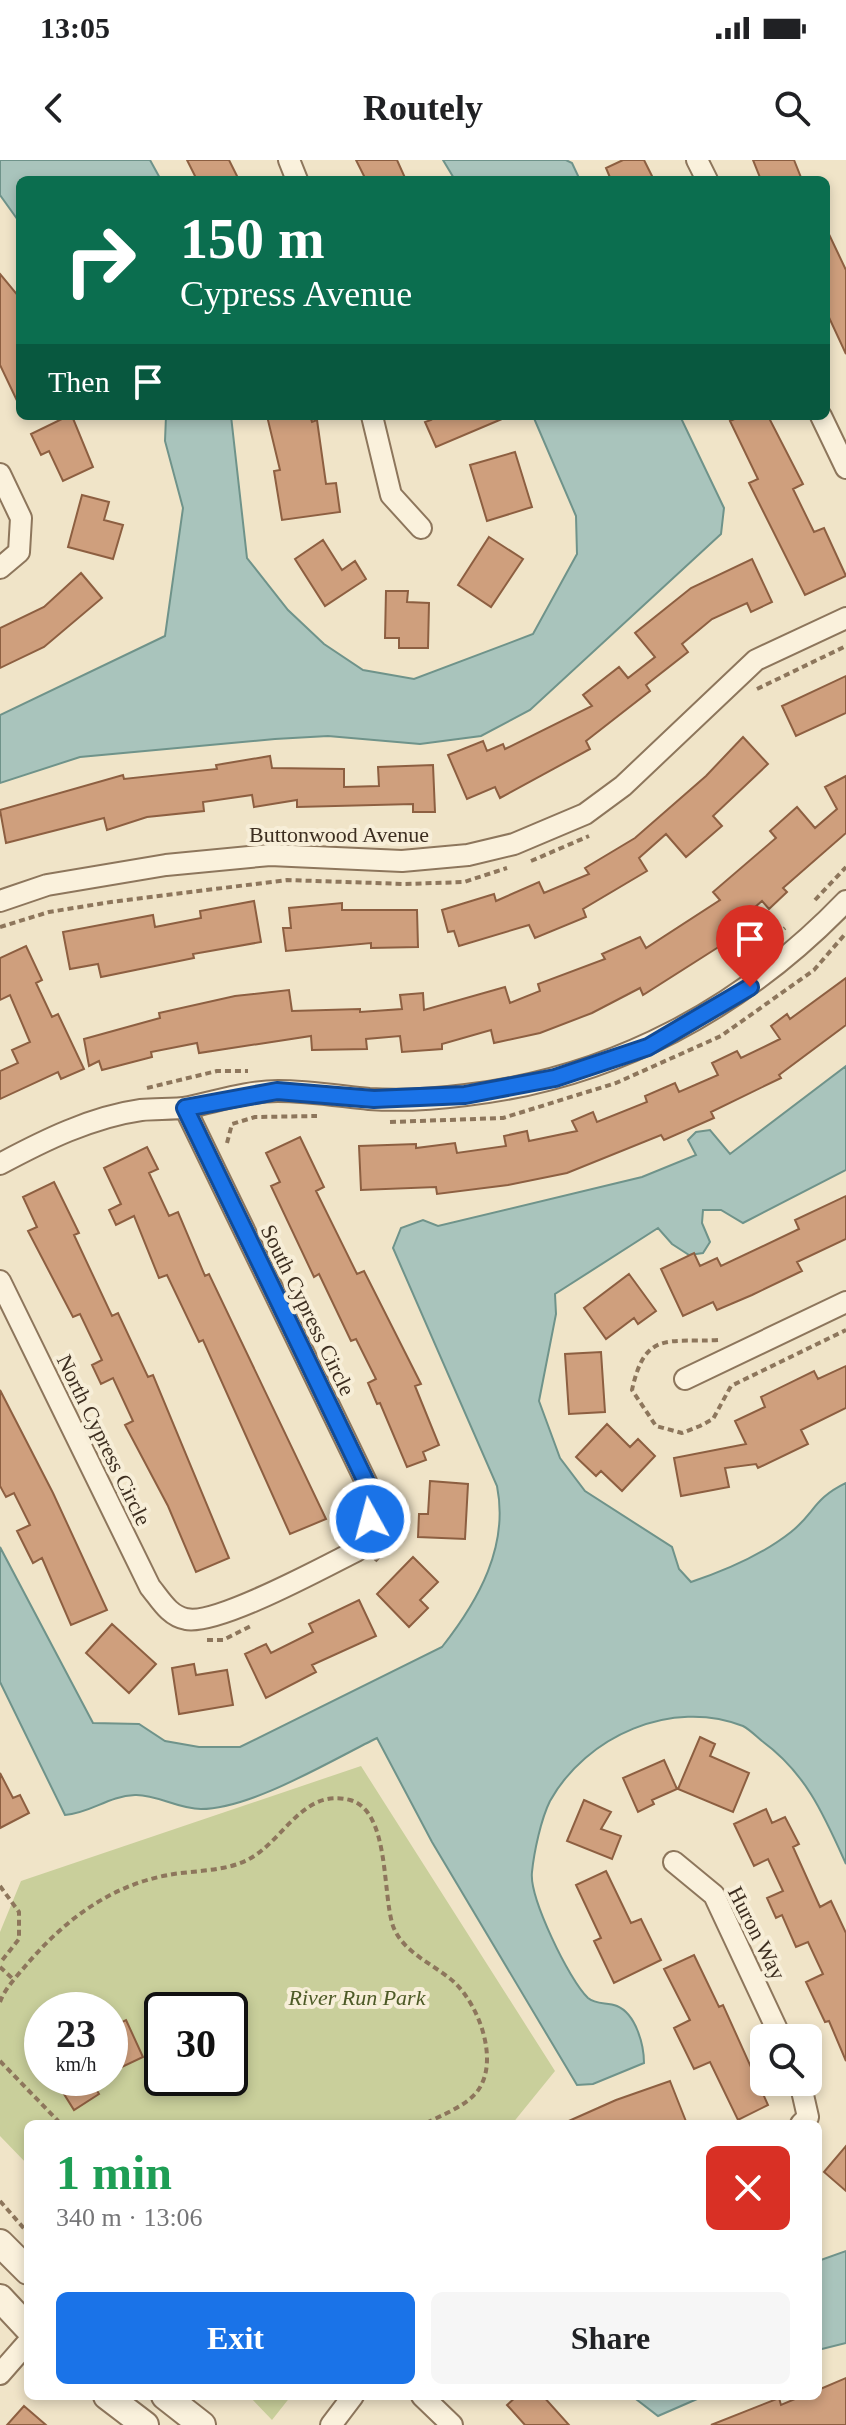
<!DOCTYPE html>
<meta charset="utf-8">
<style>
body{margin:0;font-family:"Times New Roman",serif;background:#f6f6f6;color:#202124;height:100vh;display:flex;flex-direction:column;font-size:30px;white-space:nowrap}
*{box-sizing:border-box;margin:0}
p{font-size:26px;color:#757577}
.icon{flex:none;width:44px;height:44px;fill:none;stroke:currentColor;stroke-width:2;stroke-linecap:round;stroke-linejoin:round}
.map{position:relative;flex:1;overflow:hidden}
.drawer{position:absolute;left:24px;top:1960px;width:798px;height:280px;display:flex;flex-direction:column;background:#fff;border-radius:12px;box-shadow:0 4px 12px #0003}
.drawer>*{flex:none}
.top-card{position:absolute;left:16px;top:16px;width:814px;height:244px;border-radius:12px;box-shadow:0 4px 12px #0003;background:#0b6e4f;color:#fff;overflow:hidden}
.fabs{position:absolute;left:750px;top:1864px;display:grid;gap:16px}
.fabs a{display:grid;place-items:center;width:72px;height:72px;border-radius:12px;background:#fff;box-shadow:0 4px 12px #0003;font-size:40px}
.speed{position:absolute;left:24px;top:1832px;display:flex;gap:16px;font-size:40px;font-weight:700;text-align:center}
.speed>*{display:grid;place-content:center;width:104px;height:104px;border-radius:50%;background:#fff;box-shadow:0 4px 12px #0003;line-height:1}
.speed small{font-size:20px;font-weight:400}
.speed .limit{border:4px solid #111;border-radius:12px;background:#fff;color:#111}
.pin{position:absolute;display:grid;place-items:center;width:68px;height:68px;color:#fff;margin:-82px -34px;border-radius:50% 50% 50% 0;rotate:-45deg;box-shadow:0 0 8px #0007}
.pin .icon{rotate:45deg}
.me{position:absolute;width:88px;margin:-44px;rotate:353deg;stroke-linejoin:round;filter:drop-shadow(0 0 6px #0008)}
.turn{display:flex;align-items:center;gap:28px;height:168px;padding:0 32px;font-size:36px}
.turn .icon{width:104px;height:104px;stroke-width:2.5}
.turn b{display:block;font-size:56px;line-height:68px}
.then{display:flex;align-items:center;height:76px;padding:0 32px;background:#0003;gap:16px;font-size:30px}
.round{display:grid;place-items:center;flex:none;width:84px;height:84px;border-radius:12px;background:#f6f6f6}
.summary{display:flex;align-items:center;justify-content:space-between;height:136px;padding:0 32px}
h1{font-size:48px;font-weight:800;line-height:60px;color:#1e9e55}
.action{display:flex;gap:16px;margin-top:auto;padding:16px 32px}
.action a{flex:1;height:92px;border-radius:12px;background:#1a73e8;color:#fff;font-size:32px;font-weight:800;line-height:92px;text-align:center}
.action a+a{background:#f6f6f6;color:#202124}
.status{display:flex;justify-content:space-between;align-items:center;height:56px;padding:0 40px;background:#fff;direction:ltr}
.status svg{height:22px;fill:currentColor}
header{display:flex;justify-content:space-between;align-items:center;height:104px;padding:0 32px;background:#fff;font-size:36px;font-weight:800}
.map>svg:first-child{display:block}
.green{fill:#c9cf9b;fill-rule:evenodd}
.water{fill:#a9c4bc;stroke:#6f938a;stroke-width:2}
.building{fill:#cf9f7d;stroke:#8d5f41;stroke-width:2}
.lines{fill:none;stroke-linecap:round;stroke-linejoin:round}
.minor-casing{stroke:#8d765c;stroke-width:24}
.tertiary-casing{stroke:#8d765c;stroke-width:30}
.path{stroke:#8d765c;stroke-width:4;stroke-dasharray:6 4;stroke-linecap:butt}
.minor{stroke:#faf1dc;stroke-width:20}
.tertiary{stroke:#faf1dc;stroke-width:26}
.route-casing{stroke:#114b97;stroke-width:20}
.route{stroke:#1a73e8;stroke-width:14}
.labels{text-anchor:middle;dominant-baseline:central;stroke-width:8;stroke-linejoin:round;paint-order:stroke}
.street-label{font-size:22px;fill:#3d2e20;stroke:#f7eed8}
.park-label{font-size:22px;font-style:italic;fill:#4d5a26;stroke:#f7eed8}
</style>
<div class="status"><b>13:05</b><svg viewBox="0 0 49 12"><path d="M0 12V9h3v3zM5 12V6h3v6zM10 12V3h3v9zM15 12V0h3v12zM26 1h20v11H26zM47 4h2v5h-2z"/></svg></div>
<header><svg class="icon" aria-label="back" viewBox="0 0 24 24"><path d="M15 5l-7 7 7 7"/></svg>Routely<svg class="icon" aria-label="search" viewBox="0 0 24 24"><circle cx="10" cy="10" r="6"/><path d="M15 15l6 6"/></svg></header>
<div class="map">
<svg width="846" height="2265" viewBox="0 0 846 2265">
<rect width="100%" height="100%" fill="#f0e4c8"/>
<path class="green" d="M361,1606l194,305 -43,53h-484v41l-28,-29v-204l21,-51zM42,1850h68v68h-68zM162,1850h68v68h-68z
M249,2236h42l-19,24z"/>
<path class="water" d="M0,0h150l11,20h-141v43l-20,-28z
M443,0h123l6,3 8,17h-125z
M166,256h65l16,142 41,52 36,34 39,26 51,9 119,-45 44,-80 -1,-38 -43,-100h147l44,92 -3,26 -191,176 -49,26 -61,8 -92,-8 -53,3 -195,18 -80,26v-68l165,-79 18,-128 -18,-67z
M846,906v104l-103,53 -22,-13h-18l-1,13 8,19 -7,11 -14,2 -17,-11 -14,-16 -103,66 1,20 -17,87 21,57 25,33 87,56 7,22 12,13c36,-12 71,-27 100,-50 24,-19 22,-33 55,-49v381c-22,-49 -40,-91 -84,-123 -6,-5 -13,-12 -19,-15 -71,-28 -157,10 -193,75 -9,18 -16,51 -18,71 -3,25 37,108 56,126 8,7 19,4 29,8 19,8 27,39 27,57l-51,21 -16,1 -145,-243 -55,-104c-47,23 -126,71 -176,71 -23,0 -45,-15 -66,-14 -27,1 -44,18 -70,20l-65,-133v-135l93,176 46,1 26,17 34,6h41l202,-100c37,-47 67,-101 55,-161l-104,-238 8,-20 22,-8 15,6 204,-49 54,-22 -8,-15 8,-8 14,-2 20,24z
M846,2091v92l-28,7v-89z
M632,2236h72l-46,20z"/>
<path class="building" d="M187,0h42l10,20h-42z
M356,0h41l9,20h-40z
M623,0h21l10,20h-43l-5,-12z
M753,0h41l8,20h-41z
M826,68l20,42v84l-20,-43z
M0,114l20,24v109l-20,-42z
M68,256h4l21,51 -30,14 -14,-30 -8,4 -10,-21z
M267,256h43l2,6 5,-2 9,64 10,-1 4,29 -58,8 -8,-49 6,-1z
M429,256h80l-73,31 -11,-25 6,-2z
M741,256h27l35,68 -10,5 21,43 10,-4 22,48 -41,19 -56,-112 9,-4 -28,-58z
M515,292l17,55 -45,14 -17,-56z
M82,335l27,7 -5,18 19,5 -10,34 -45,-12z
M489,377l34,22 -32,48 -33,-22z
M323,380l19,30 13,-9 11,18 -41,27 -30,-47z
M752,399l20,43 -21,10 -4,-9 -35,16 -30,25 6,8 -42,33 4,6 -64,50 4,8 -90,49 -5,-11 -28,12 -19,-44 35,-14 4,10 16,-7 2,5 87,-43 -9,-11 36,-28 9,11 27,-21 -20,-24 56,-45z
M81,413l21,25 -58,49 -44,21v-40l44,-21z
M386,431h22l-1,11 22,1 -1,45h-29v-10h-14z
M846,516v37l-50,23 -14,-30z
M743,577l25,27 -55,52 9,10 -36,31 -20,-23 -27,24 8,13 -64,38 3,8 -51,21 -6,-13 -70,21 -5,-15 -6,1 -6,-22 52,-16 2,7 43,-19 5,11 45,-19 -4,-6 50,-30 71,-62z
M270,596l2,12 72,1v18l35,-1 -1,-19 55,-2 2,47h-22v-8l-116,3v-7l-43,7 -2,-12 -49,7 1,9 -57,6 -40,13 -3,-12 -98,25 -6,-33 123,-35 1,4 93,-10 -1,-4z
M846,616v57l-63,55 4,4 -18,17 -7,-8 -38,33 4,7 -85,54 -3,-7 -48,25 -52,20 -46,10 -3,-13 -49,14v5l-40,3 -2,-16 -34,3 1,10 -55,1 -1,-14 -112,17 -2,-10 -46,9 1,5 -50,13 -3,-9 -10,5 -5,-27 76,-21 -1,-5 76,-17 54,-6 3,21 68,-2v3l42,-3 -2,-14 23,-2 1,17 81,-23 5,16 30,-12 -2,-7 67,-25 -3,-5 38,-17 6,11 74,-48 -7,-8 63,-54 -6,-7 27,-24 18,21 22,-19 -12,-22z
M254,741l7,41 -68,12 1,4 -93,19 -3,-13 -28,5 -7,-37 90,-17 2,12 46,-9 -1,-7z
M342,743v7h75l1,37 -47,1v-5l-85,8 -3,-23h8l-2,-20z
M26,786l16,34 -6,3 16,34 6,-3 26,55 -23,10 -3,-7 -58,27v-28l18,-8 -6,-13 18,-8 -20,-47 -10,5v-42z
M846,818v47l-67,50 2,3 -70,34 3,6 -50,22 -3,-5 -94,38 -59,12 -71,9 -1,-7 -75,3 -2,-44 57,-2v4l39,-5 2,10 49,-7 -2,-10 23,-5 2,10 48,-10 -5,-10 21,-9 4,10 50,-20 -2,-6 30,-13 4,9 39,-17 -6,-12 25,-12 4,7 39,-19 -9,-13 16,-12 3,5z
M300,977l24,50 -8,4 41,83 7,-3 57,113 -6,2 24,59 -16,7 3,8 -19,7 -27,-64 -3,1 -9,-21 8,-4 -20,-40 -5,2 -32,-67 -5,3 -43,-91 9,-4 -14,-29z
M147,987l11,22 -9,4 20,43 9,-4 27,64 4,-2 117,245 -36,15 -87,-194 -4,2 -32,-67 -8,3 -25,-62 -18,9 -7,-15 12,-6 -17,-36z
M54,1022l25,51 -5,2 38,81 6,-3 30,64 5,-2 76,183 -33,14 -28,-66 -43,-81 8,-4 -20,-43 -12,6 -9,-19 10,-5 -22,-46 -7,3 -45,-86 9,-4 -14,-30z
M846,1036v43l-49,23 5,9 -50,24 -35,15 -4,-8 -30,14 -22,-47 33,-16 6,13 17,-8 4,8 78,-37 -4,-9z
M629,1114l27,37 -18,13 -4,-6 -28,21 -22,-31z
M601,1192l4,60 -36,2 -4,-60z
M846,1206v42l-45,22 7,14 -50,24 -2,-4 -31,4 4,19 -48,9 -7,-38 72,-14 -11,-23 30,-14 -4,-10 53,-26 4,8z
M0,1230l53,103 54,117 -36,15 -29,-67 -9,5 -16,-32 13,-6 -16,-32 -8,4 -6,-11z
M607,1264l23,23 8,-8 17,17 -33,35 -21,-20 -5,5 -20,-19z
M430,1321l38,3 -3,55 -47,-2 1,-23h9z
M413,1397l25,25 -18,18 8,8 -19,19 -32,-33z
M359,1440l17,36 -64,29 4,7 -50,26 -21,-44 21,-10 5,9 42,-21 -4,-8z
M112,1464l44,40 -27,29 -43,-40z
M194,1504l2,11 31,-5 6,35 -54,9 -7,-46z
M700,1577l15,7 -5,12 39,17 -16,39 -55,-23z
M664,1600l13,29 -25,11 2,4 -16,8 -15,-34z
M0,1613l13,25 7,-3 9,18 -29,15z
M584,1640l27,12 -10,17 20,7 -9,23 -45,-18z
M766,1649l6,14 13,-6 14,27 -6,3 27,60 11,-6 15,32v128l-17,-40 -4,1 -19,-40 17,-8 -15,-32 -12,5 -14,-32 -6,3 -9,-20 16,-7 -15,-32 -14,7 -20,-42z
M606,1711l25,52 10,-4 20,41 -47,23 -20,-42 7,-3 -25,-53z
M694,1795l25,52 4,-2 45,100 -30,15 -28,-58 -16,7 -20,-41 16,-8 -26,-51z
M126,1860l17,37 -21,10 -12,-26v-13z
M73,1918h16l10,16 -25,16 -15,-24z
M670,1921l17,43h-125l54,-24z
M846,1986v45l-22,-19z
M846,2218v47h-135l68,-27 2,7 21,-9h16v-6z
M517,2236h26l26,29h-44l-18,-20z
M24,2246l22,19h-39z"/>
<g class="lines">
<defs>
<path id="minor" d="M289,0l8,20
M697,0l10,20
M372,256l19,79 30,33
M821,256l25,52
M0,314l21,44 -2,34 -19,16
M0,741l47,-16 119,-20 104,-10 132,6 66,-6 46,-11 71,-30 38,-28 133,-126 90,-42
M0,1004c43,-23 91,-47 141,-54 15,-2 32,0 48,-3 29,-6 59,-16 89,-16 30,0 61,5 91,8 30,2 66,0 97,-4 148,-17 277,-87 380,-194
M0,1121l150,306c10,12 19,29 36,32 30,7 138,-52 170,-68 14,-21 14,-39 13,-63l-184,-380
M685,1219l161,-77
M674,1702l40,33 67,143
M800,1922l8,35 -7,7
M0,2214l28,-32
M422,2236l30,29
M331,2265l22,-29"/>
<path id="tertiary" d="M0,2083l28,28
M0,2138l28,30
M107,2236l38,29
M165,2236l37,29"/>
</defs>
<use href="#minor" class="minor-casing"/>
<use href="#tertiary" class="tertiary-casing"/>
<path class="path" d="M757,529l89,-43
M531,701l58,-25
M815,740l31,-33
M0,767l49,-15 62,-10 176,-22 118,4 59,-2 43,-14
M745,800l40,-32
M147,928l70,-17h31
M390,962l113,-4 113,-35 105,-47 93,-66 32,-37
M227,983l5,-19 23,-7 62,-1
M718,1180c-50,3 -73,-10 -86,50l24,36 26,7 18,-7 13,-7 18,-33 115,-56
M375,1401c16,-17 20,-34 16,-57
M207,1480h16l28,-14
M0,1726l19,26v27l-19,24
M0,1807l14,13
M0,1842c5,-14 18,-27 28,-39 38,-44 82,-77 140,-88 27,-5 59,-3 83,-17 34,-20 53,-70 99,-58 40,11 32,93 43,126 10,27 41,38 61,56 25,23 47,81 22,111 -12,14 -36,23 -52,31
M0,1901l61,63
M0,2041l28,32"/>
<use href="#minor" class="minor"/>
<use href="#tertiary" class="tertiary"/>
</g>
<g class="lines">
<defs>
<path id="route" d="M370,1359l-1,-31 -184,-380 92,-17 97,8 91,-4 90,-17 93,-31 102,-60"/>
</defs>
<use href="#route" class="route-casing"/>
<use href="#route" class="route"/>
</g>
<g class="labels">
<g class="street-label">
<text x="339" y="674">Buttonwood Avenue</text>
<text transform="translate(308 1150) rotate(64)">South Cypress Circle</text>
<text transform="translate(104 1280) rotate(64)">North Cypress Circle</text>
<text transform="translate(757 1773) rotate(63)">Huron Way</text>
</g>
<g class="park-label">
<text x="357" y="1837">River Run Park</text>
</g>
</g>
</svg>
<div class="fabs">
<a><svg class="icon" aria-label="search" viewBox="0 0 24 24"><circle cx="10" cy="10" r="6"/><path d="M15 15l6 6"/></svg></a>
</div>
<div class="speed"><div>23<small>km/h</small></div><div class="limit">30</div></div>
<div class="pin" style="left:750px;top:827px;background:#d93025"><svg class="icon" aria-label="arrive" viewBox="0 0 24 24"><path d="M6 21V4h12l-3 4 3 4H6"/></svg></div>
<svg class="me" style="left:370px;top:1359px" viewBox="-20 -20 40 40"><circle r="17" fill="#1a73e8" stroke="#fff" stroke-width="3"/><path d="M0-11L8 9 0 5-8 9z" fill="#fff"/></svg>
<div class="top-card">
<div class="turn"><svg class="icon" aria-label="right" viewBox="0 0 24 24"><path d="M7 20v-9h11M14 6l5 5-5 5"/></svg><div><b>150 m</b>Cypress Avenue</div></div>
<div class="then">Then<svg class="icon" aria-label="arrive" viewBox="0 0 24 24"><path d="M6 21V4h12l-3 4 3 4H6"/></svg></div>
</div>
<section class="drawer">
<div class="summary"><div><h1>1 min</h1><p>340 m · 13:06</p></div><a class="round" style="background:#d93025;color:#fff"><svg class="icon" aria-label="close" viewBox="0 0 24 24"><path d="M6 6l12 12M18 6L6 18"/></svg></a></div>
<div class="action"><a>Exit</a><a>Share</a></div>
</section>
</div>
